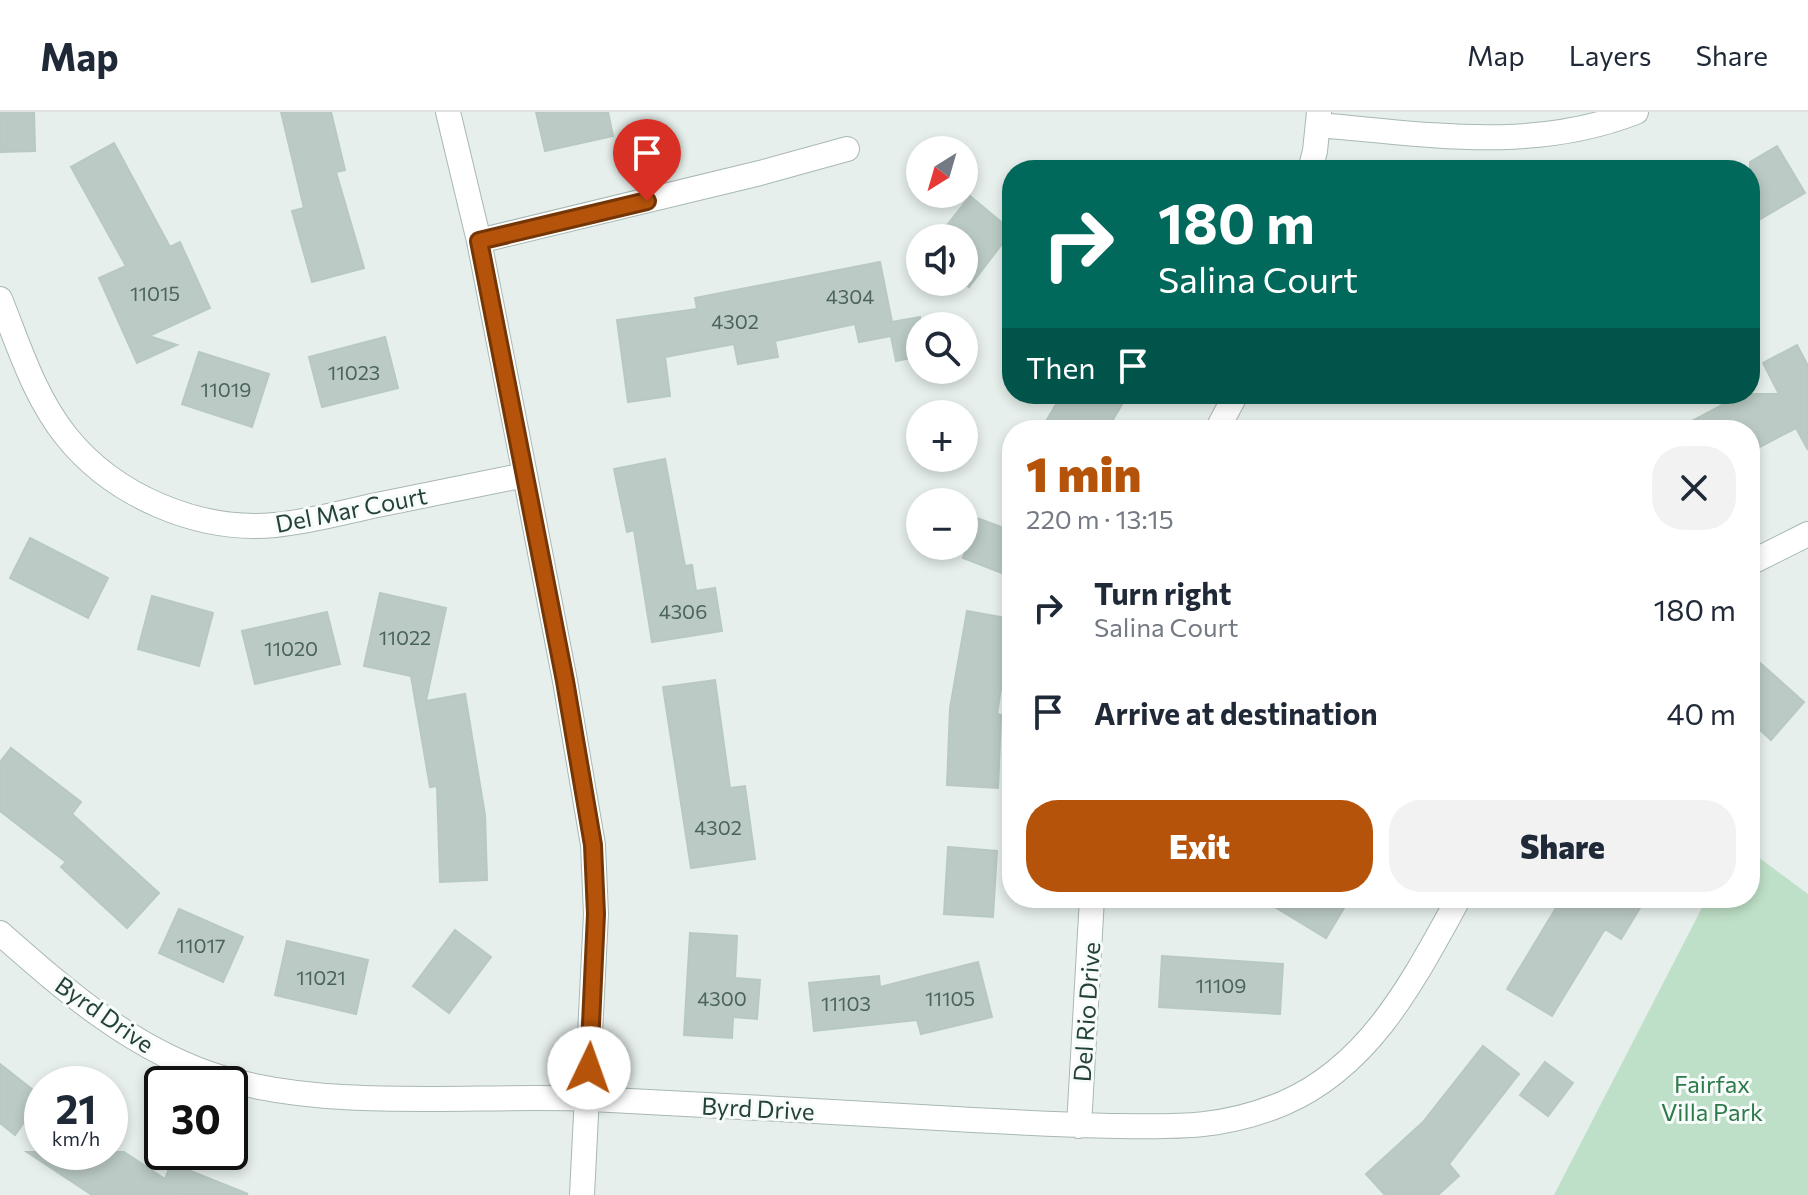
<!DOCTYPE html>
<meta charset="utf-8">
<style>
body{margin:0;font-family:Commissioner,sans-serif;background:#f2f2f3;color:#1f2937;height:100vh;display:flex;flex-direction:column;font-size:30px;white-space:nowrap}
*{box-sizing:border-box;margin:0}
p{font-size:26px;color:#747a83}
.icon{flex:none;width:44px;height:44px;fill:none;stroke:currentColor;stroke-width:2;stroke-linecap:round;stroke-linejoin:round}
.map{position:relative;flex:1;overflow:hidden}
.sheet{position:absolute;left:1002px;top:308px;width:758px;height:488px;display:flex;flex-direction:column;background:#fff;border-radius:32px;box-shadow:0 4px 12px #0003}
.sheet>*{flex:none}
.banner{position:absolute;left:1002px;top:48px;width:758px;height:244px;border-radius:32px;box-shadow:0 4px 12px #0003;background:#00695c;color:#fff;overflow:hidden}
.needle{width:52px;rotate:217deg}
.tools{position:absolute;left:906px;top:24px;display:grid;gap:16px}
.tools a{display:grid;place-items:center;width:72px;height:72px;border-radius:50%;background:#fff;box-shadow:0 4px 12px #0003;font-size:40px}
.speed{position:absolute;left:24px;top:954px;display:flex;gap:16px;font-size:40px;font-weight:700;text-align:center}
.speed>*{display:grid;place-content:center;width:104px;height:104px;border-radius:50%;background:#fff;box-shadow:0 4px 12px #0003;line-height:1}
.speed small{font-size:20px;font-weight:400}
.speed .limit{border:4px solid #111;border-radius:12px;background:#fff;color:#111}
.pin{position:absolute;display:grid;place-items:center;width:68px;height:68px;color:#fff;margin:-82px -34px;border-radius:50% 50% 50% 0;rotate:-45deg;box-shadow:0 0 8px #0007}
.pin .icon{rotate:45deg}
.me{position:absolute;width:88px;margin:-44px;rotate:3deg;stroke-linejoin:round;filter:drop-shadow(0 0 6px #0008)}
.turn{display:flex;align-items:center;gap:28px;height:168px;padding:0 24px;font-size:36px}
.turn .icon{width:104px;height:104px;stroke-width:2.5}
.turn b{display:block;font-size:56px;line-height:68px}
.then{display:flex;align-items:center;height:76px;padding:0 24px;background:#0003;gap:16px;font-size:30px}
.round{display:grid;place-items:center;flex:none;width:84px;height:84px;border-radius:32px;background:#f2f2f3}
.head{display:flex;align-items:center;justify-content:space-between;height:136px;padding:0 24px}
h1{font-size:48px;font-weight:800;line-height:60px;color:#b45309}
.primary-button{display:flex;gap:16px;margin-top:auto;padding:16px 24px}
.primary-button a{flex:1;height:92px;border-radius:32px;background:#b45309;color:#fff;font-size:32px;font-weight:800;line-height:92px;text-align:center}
.primary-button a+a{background:#f2f2f3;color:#1f2937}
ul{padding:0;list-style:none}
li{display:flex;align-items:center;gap:24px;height:104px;padding:0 24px}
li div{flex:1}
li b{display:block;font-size:30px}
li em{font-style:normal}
header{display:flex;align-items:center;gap:48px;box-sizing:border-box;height:112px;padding:0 40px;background:#fff;border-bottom:2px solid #e0e1e3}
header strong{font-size:38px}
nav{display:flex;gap:44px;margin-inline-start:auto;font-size:28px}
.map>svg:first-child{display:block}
.green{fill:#bfe0c8}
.building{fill:#bbcac4;stroke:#b8c9c2;stroke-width:2}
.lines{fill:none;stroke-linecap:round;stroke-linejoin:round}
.street-casing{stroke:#a8b8b2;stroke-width:26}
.street{stroke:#fff;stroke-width:24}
.route-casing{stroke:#753606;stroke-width:20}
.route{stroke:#b45309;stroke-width:14}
.labels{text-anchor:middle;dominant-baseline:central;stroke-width:6;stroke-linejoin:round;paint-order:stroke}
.number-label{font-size:20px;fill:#4a645c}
.street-label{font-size:24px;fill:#24423a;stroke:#f7fbf9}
.park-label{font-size:24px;fill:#2d7a4b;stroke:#f7fbf9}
</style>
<header>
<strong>Map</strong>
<nav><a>Map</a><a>Layers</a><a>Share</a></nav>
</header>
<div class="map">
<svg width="1808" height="1083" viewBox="0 0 1808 1083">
<rect width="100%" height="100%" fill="#e6efeb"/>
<path class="green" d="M1750,739l58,43v301h-254l153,-297h43z"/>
<path class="building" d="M0,0h34l1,39 -35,1z
M281,0h50l14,58 -9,2 28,96 -52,14 -20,-71 12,-3z
M536,0h72l5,24 -68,15z
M114,31l56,104 10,-5 30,66 -61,28 28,9 -40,18 -38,-85 27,-12 -55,-99z
M1777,34l28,47 -55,32v-63z
M970,84l42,35 -43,56 -7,-5h2v-44h-27z
M880,150l12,60 28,-5v39l-24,5 -5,-25 -32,6 -4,-18 -80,17 3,16 -40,7 -4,-20 -69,13 5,39 -42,6 -11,-82 80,-11 -2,-11z
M385,225l13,51 -76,19 -13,-50z
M1797,233l11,21v84l-12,-22 -46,24v-22h-75l68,-36h36l-16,-31z
M199,240l70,22 -17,53 -70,-23z
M1062,282h66l-21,36h-66z
M665,347l20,107 7,-1 4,26 19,-3 7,43 -70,11 -18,-112 -7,2 -13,-63z
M977,406l35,13v46l-49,-19z
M30,426l78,40 -20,40 -78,-40z
M380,481l66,15 -20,93 39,-7 20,121 2,65 -47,2 -3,-96 -7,1 -19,-111 -47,-10z
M152,484l61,17 -14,53 -61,-17z
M967,499l45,8 -15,95 4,1 -3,73 -51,-3 3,-77z
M327,500l13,52 -85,20 -13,-53z
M1750,542l54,48 -33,38 -21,-19z
M715,568l15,108 15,-2 10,73 -64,9 -28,-181z
M11,636l70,54 -9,12 87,79 -32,35 -66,-61 5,-5 -66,-51v-49z
M948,735l49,4 -4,66 -49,-3z
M1260,786h90l-24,40z
M1562,786h84l-25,41 -16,-10 -53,87 -45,-27z
M179,797l64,28 -20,45 -64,-29z
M455,818l36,27 -42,56 -36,-27z
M690,821l47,3 -2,42 25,2 -3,39 -24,-2 -1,21 -48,-3z
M287,829l81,19 -12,54 -81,-19z
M1162,844l121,8 -3,50 -121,-7z
M978,850l14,55 -71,17 -4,-14 -103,11 -5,-48 70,-7 1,11z
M1483,934l36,28 -70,90 10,12 -21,19h-53l-19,-21 57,-52z
M1545,950l28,21 -25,33 -28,-21z
M0,952l42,33 -27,38 -15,-12z
M27,1040h97l41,27 6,-16 77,31 -156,1z"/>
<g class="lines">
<defs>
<path id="street" d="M448,0l31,129 46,234 40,206 28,164 3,69 -14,281
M1318,13c108,9 213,28 318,-13
M1310,58l5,-19 4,-39
M479,129l281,-68 87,-24
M0,187c19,47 34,97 66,137 48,60 132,96 209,89 34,-3 69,-13 102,-20 49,-10 99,-20 148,-30
M1217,318l19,-36
M1750,451l58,-29
M0,821c67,59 134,118 222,145 113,33 252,16 370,21 121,6 243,13 364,20 54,3 108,6 162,7 62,1 107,2 166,-23 88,-38 131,-126 175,-205
M1079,1014l13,-228"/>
</defs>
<use href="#street" class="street-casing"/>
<use href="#street" class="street"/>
</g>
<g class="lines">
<defs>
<path id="route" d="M589,956l7,-154 -3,-69 -28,-164 -86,-440 168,-40"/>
</defs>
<use href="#route" class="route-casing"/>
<use href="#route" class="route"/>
</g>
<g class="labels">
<g class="number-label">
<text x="155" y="181">11015</text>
<text x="850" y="184">4304</text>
<text x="735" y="209">4302</text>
<text x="354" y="260">11023</text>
<text x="226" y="277">11019</text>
<text x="683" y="499">4306</text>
<text x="405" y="525">11022</text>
<text x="291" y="536">11020</text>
<text x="718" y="715">4302</text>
<text x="201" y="833">11017</text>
<text x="321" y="865">11021</text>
<text x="1221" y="873">11109</text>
<text x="722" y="886">4300</text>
<text x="950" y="886">11105</text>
<text x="846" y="891">11103</text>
</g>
<g class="street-label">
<text transform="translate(351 397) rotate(-11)">Del Mar Court</text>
<text transform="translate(1086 900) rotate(-86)">Del Rio Drive</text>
<text transform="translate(105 902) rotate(35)">Byrd Drive</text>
<text transform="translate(758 996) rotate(3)">Byrd Drive</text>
</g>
<g class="park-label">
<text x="1712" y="971">Fairfax<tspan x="1712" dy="28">Villa Park</tspan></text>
</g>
</g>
</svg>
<div class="tools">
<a><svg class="needle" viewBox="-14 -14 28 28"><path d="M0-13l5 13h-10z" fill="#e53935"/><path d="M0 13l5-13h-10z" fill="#747a83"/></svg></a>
<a><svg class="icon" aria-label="sound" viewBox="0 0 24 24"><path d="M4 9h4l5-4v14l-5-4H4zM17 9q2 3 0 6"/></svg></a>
<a><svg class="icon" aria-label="search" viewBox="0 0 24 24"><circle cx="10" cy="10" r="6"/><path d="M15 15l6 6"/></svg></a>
<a>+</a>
<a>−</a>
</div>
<div class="speed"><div>21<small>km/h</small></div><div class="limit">30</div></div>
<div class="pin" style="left:647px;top:89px;background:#d93025"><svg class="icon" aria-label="arrive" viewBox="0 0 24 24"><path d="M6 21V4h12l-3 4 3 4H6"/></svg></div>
<svg class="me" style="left:589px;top:956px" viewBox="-20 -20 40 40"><circle r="19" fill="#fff"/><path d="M0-13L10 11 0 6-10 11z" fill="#b45309"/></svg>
<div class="banner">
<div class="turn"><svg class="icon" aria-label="right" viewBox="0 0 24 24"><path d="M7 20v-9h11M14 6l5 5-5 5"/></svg><div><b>180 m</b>Salina Court</div></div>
<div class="then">Then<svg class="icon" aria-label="arrive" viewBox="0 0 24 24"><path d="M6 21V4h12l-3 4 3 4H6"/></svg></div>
</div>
<section class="sheet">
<div class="head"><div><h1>1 min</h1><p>220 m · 13:15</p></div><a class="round"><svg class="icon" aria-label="close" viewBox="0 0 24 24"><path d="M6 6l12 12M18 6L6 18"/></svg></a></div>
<ul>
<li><svg class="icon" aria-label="right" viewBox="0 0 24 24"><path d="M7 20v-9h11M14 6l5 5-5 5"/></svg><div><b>Turn right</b><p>Salina Court</p></div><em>180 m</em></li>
<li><svg class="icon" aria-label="arrive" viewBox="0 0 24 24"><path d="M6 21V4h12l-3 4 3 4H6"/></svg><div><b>Arrive at destination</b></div><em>40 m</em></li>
</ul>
<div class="primary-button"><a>Exit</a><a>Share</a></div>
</section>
</div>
